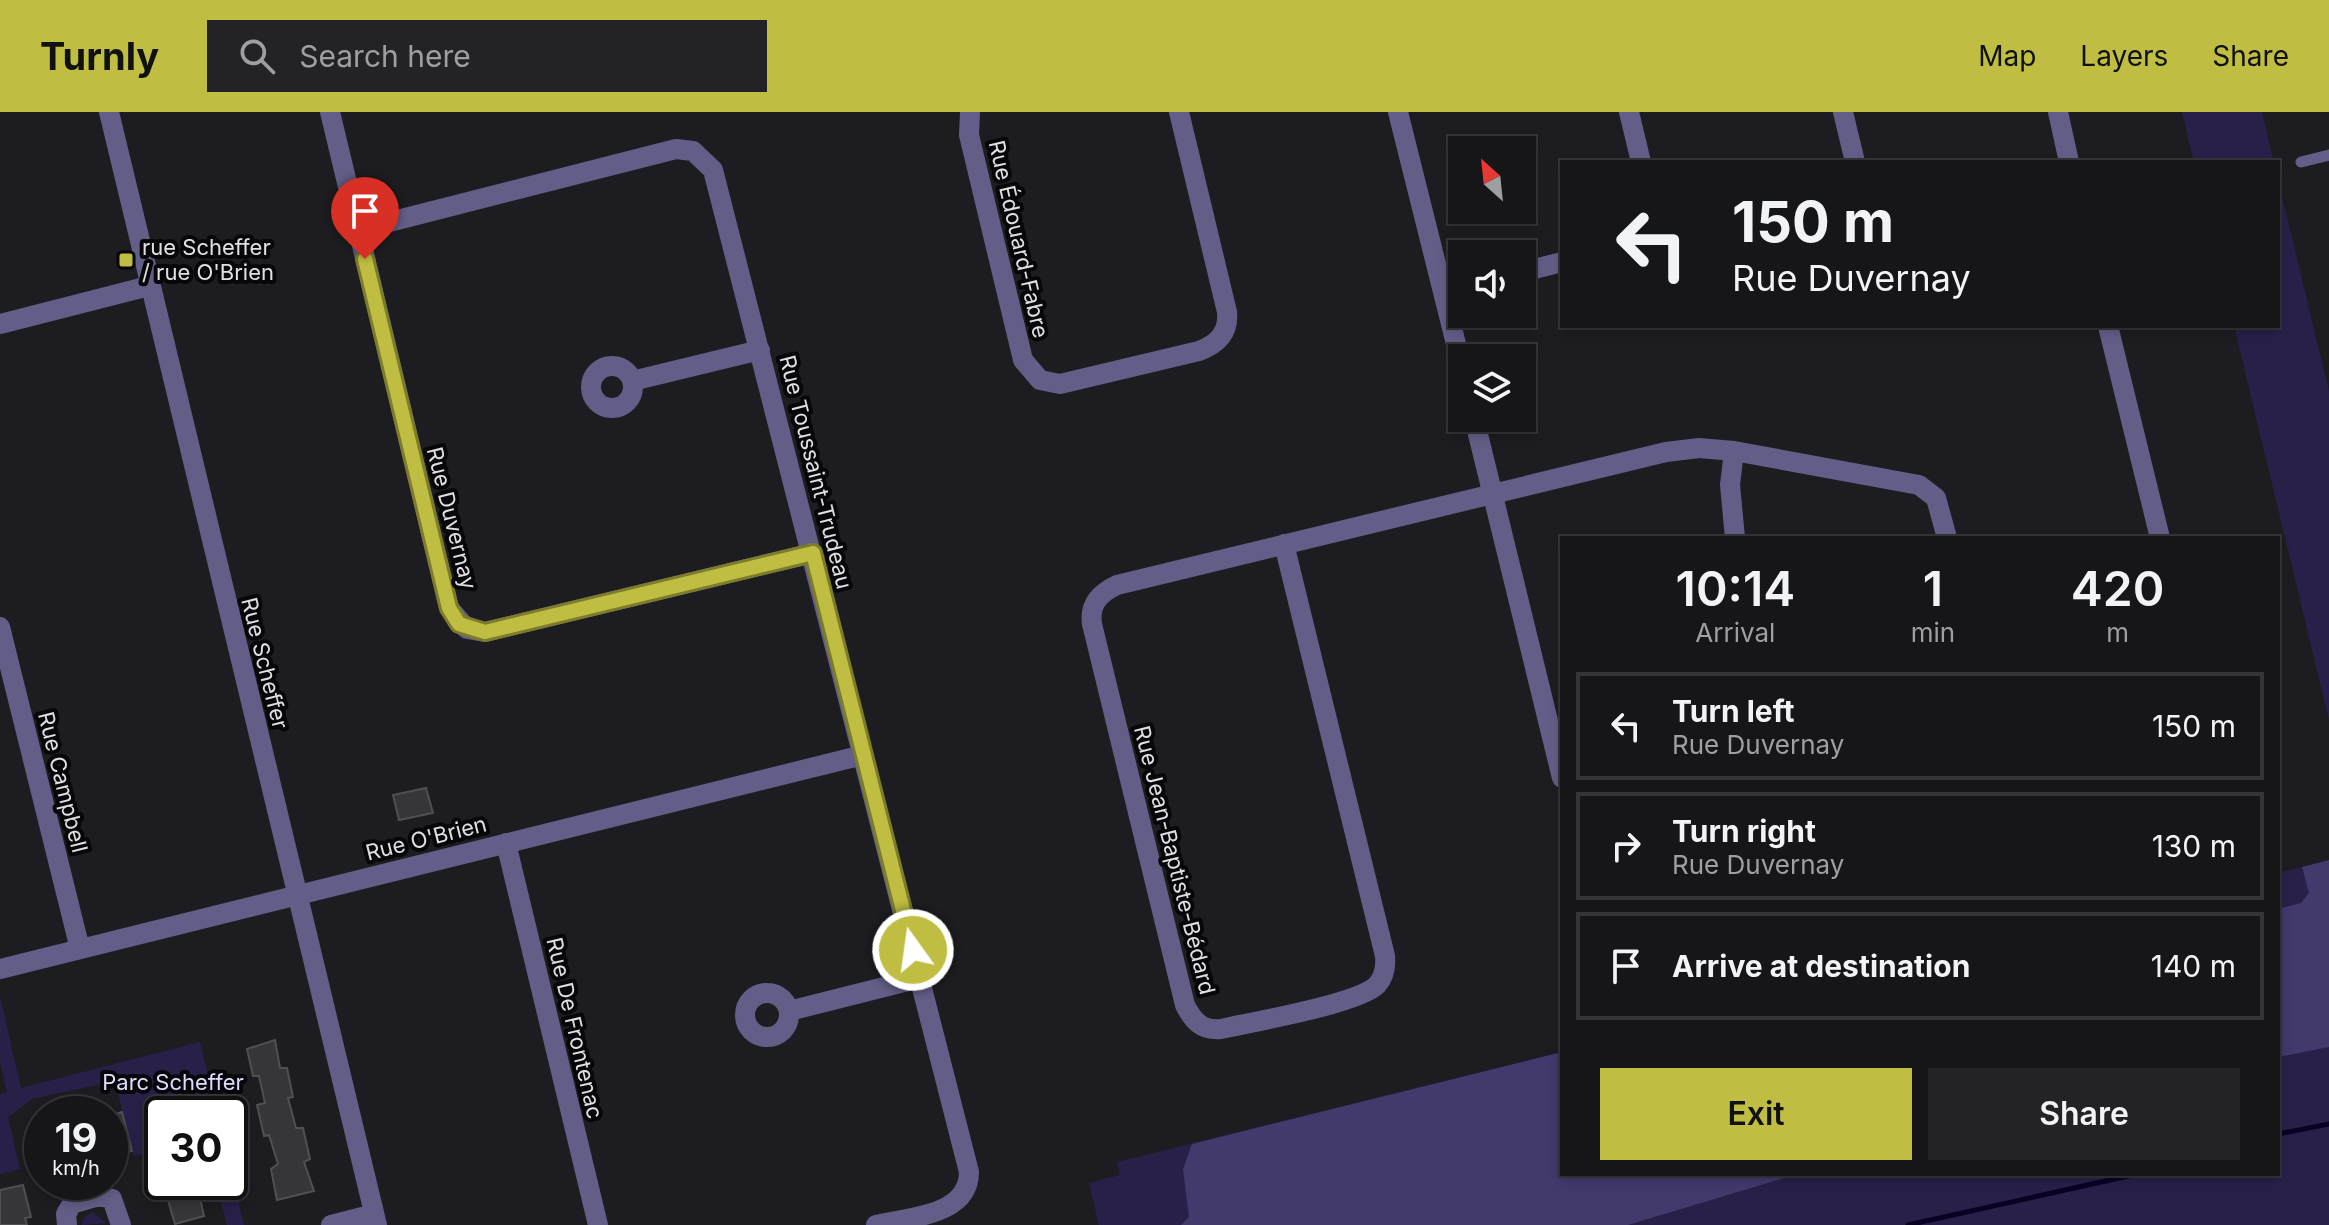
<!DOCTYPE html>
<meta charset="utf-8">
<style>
body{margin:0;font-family:Inter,sans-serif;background:#232326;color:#f1f3f6;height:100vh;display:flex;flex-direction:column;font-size:30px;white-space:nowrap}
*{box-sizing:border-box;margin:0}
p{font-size:26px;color:#9e9fa2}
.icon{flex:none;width:44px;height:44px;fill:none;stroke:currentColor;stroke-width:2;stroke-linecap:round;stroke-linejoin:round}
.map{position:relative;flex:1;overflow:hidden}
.details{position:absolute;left:1560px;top:424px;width:720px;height:640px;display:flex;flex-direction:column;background:#161619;border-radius:0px;box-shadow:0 4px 12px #0003,0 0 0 2px #353538}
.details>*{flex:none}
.guide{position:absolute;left:1560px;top:48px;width:720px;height:168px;border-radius:0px;box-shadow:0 4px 12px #0003,0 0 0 2px #353538;background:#161619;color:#f1f3f6;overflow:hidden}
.needle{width:52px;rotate:333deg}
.fabs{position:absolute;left:1448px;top:24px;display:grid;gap:16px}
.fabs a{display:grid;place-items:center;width:88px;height:88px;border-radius:0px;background:#161619;box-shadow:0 4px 12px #0003,0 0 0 2px #353538;font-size:40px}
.speed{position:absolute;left:24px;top:984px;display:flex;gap:16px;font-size:40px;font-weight:700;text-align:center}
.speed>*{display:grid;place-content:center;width:104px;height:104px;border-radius:50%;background:#161619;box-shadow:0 4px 12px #0003,0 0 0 2px #353538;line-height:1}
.speed small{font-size:20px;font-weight:400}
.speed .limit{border:4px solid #111;border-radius:12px;background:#fff;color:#111}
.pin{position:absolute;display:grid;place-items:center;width:68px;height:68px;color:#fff;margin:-82px -34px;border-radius:50% 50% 50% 0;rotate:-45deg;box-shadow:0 0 8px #0007}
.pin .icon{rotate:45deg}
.me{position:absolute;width:88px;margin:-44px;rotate:346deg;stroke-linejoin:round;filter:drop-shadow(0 0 6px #0008)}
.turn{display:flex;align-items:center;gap:28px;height:168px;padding:0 40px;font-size:36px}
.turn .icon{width:104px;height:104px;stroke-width:2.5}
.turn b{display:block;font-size:56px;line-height:68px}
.eta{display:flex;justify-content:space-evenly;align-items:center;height:136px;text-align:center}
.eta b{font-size:48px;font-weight:600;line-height:56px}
.cta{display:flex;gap:16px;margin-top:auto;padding:16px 40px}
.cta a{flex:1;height:92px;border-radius:0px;background:#bfbe42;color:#111;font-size:32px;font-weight:600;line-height:92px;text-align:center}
.cta a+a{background:#232326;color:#f1f3f6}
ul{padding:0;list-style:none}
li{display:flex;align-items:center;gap:24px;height:108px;margin:0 16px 12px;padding:0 24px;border:4px solid #353538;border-radius:0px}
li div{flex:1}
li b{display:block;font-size:30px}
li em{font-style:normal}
header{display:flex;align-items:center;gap:48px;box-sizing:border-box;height:112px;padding:0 40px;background:#bfbe42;color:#111}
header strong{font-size:38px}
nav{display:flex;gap:44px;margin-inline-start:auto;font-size:28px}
.search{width:560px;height:72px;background:#232326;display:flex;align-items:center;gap:20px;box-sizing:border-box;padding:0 28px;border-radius:0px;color:#9e9fa2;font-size:30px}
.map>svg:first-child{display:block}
.green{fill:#282049}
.forest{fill:#42396d}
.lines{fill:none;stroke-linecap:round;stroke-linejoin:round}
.stream{stroke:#090024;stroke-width:5}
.building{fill:#35353a;stroke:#4f4f54;stroke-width:2}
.service{stroke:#625e87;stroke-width:11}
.minor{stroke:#625e87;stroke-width:20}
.route-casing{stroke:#7c7c2b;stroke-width:20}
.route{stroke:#bfbe42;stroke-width:14}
.poi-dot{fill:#bfbe42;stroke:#070709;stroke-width:3}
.labels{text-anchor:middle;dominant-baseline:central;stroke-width:8;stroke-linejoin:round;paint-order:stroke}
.street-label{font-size:22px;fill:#e0e0e3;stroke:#070709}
.poi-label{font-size:22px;fill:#e0e0e3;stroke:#070709;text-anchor:start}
.park-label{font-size:22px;fill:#dedcfe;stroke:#070709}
</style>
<header>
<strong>Turnly</strong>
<div class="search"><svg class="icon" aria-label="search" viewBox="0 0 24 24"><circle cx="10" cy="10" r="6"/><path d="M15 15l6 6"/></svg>Search here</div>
<nav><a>Map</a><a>Layers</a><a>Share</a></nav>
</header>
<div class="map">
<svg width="2329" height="1113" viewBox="0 0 2329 1113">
<rect width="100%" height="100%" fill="#1d1d21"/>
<path class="green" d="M2182,0h80l12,50h-80z
M2278,68l51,211v329l-95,-394h44z
M2329,748v365h-1230l-10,-42 31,-8 -3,-13 445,-110v122h716v-301z
M0,884l21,92 179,-46 17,72h-55v35l-28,7 -19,-75 -83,18 -24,18 12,52 -20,5v-80l7,-2 -7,-29z
M230,1055l14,58h-17l-11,-43h14z
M93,1100l13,11 -24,2 1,-7z"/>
<path class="forest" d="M2329,748v187l-51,10v-148l23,-6 8,-10 -7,-26z
M1562,940v122h235l-169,51h-447l8,-8 -6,-48 9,-25z"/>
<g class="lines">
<path class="stream" d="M2278,1022l51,-10
M1908,1113l229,-51"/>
</g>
<path class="building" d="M426,676l7,25 -34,7 -6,-25z
M275,928l5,28h7l6,29 -5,1 8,30h7l7,31 -6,3 10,29 -37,9 -6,-31 7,-5 -9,-29 -5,1 -7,-31 8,-2 -6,-27h-6l-6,-27z
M122,1000l10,39 -22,4v-39z
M42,1023v36l-10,-34z
M162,1049v21l35,3 7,31 -29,8 -8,-27 -7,2 -9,-35z
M23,1073l8,32 -6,1 2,7h-27v-35z"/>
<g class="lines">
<path class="service" d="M2301,50l28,-7"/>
<path class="minor" d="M109,0l268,1113
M330,0l119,496 18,21 18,3 328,-79
M970,0l-1,23 54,225 17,20 20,4 139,-33c19,-7 30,-19 28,-39l-48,-200
M1398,0l64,256
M1629,0l12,50
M1843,0l12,50
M2058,0l11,50
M358,118l318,-81 17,2 20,19 256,1002c0,44 -60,45 -93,53
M1522,160l40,-10
M0,212l149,-38
M2108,214l52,212
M591 275a21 21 0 1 1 42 0a21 21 0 1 1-42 0Z
M632,269l128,-31
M1474,306l88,360
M1734,339l-4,34 5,53
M1284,432l101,412c1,10 -1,21 -8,29 -19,19 -125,37 -156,44 -19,2 -28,-8 -36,-24l-93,-381c-3,-20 8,-31 25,-39l549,-133 33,-4 35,3 185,34 17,13 11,40
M0,515l80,322
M506,731l92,382
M0,857l863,-214
M745 903a22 22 0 1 1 44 0a22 22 0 1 1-44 0Z
M789,899l131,-33
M67,1113l-1,-11 6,-10 27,-8 13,3 9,26
M331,1113l43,-11"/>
</g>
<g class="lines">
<defs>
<path id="route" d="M365,147l84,349 10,16 26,8 328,-79 100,397"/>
</defs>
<use href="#route" class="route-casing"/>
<use href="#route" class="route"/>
</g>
<rect class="poi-dot" x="118" y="140" width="16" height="16" rx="4"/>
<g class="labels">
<g class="street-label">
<text transform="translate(1019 127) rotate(77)">Rue Édouard-Fabre</text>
<text transform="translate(816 360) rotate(76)">Rue Toussaint-Trudeau</text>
<text transform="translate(452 406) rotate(76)">Rue Duvernay</text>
<text transform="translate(265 551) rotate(76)">Rue Scheffer</text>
<text transform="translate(63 670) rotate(76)">Rue Campbell</text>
<text transform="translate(426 726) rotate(-14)">Rue O'Brien</text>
<text transform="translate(1175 748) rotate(76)">Rue Jean-Baptiste-Bédard</text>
<text transform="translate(575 916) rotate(77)">Rue De Frontenac</text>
</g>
<g class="poi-label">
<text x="142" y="135">rue Scheffer<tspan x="142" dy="25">/ rue O'Brien</tspan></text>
</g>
<g class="park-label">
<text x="173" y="970">Parc Scheffer</text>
</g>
</g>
</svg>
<div class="fabs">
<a><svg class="needle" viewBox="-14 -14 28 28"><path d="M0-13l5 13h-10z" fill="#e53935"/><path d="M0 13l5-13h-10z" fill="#9e9fa2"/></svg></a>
<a><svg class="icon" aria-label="sound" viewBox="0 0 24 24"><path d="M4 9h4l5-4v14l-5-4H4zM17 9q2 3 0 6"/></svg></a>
<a><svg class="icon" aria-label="layers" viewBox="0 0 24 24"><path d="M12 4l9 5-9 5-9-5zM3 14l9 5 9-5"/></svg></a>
</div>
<div class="speed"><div>19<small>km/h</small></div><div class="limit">30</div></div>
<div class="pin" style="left:365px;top:147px;background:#d93025"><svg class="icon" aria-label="arrive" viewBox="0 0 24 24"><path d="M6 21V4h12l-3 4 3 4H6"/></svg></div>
<svg class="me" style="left:913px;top:838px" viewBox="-20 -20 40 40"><circle r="17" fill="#bfbe42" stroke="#fff" stroke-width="3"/><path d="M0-11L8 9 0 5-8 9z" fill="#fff"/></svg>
<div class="guide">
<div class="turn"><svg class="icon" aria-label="left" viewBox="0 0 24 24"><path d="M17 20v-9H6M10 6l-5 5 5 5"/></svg><div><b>150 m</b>Rue Duvernay</div></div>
</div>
<section class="details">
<div class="eta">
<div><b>10:14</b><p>Arrival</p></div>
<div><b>1</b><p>min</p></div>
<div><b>420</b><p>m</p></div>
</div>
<ul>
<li><svg class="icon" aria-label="left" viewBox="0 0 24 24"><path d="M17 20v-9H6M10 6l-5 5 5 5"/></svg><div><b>Turn left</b><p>Rue Duvernay</p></div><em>150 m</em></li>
<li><svg class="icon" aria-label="right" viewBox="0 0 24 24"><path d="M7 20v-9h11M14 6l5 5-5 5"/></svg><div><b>Turn right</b><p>Rue Duvernay</p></div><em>130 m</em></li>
<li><svg class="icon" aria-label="arrive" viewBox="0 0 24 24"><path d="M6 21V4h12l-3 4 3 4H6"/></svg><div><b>Arrive at destination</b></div><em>140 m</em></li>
</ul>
<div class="cta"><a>Exit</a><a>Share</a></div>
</section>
</div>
